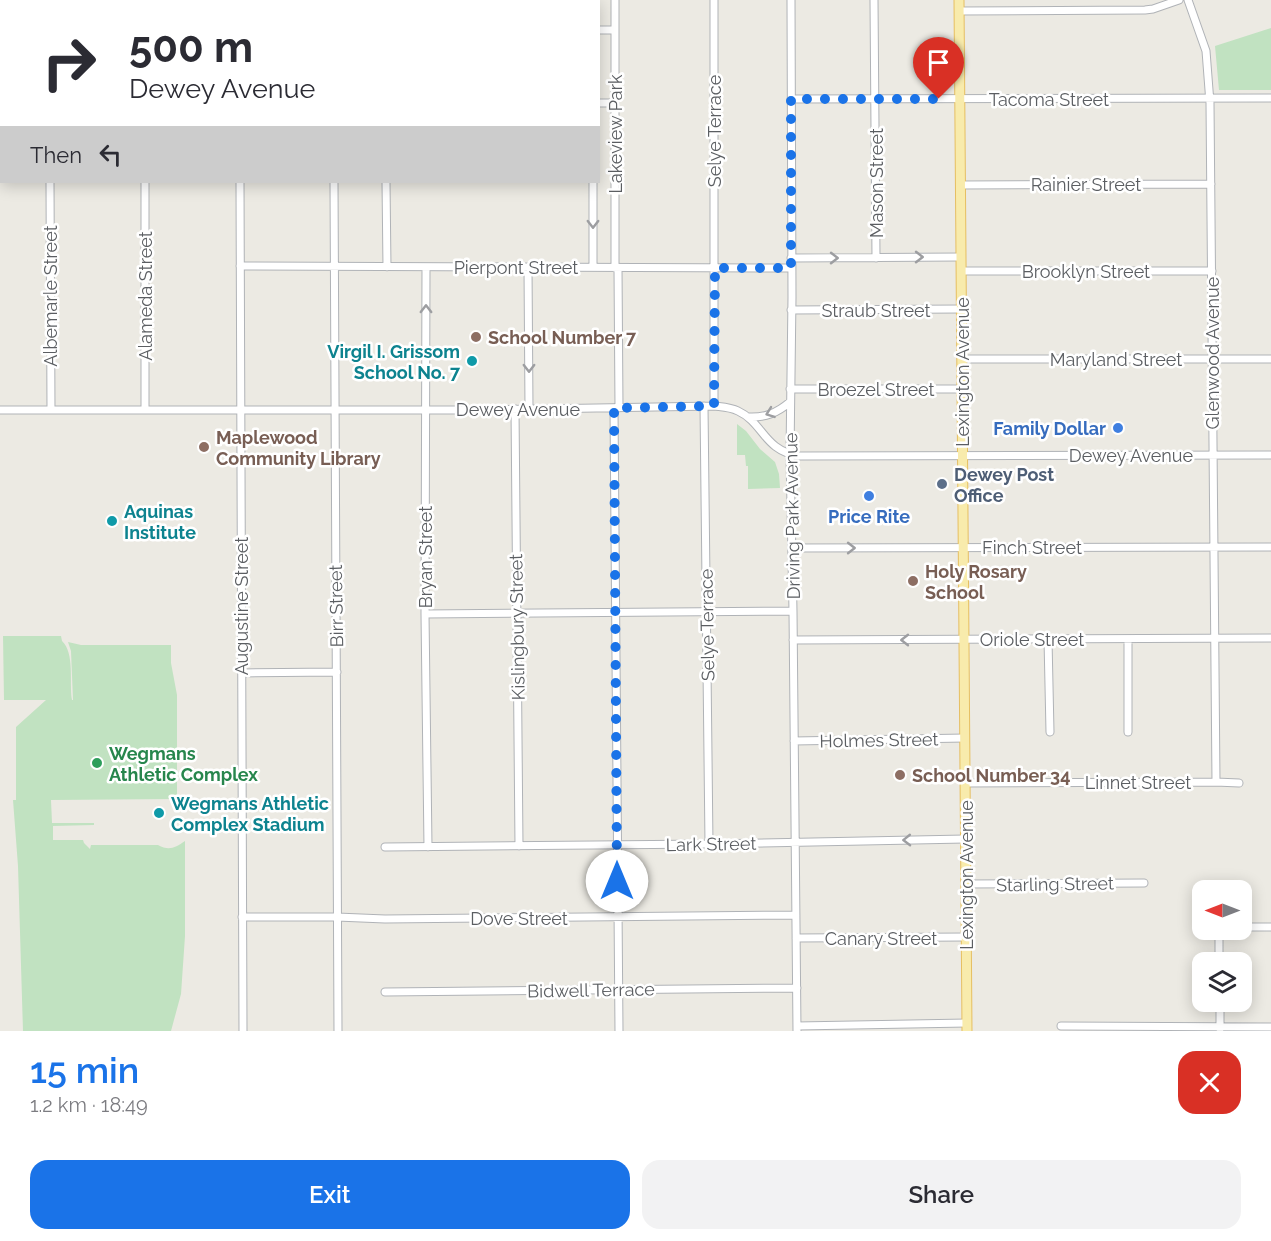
<!DOCTYPE html>
<meta charset="utf-8">
<style>
body{margin:0;font-family:Raleway,sans-serif;background:#f2f2f3;color:#2b2b33;height:100vh;display:flex;flex-direction:column;font-size:22px;white-space:nowrap}
*{box-sizing:border-box;margin:0}
p{font-size:20px;color:#7c7c81}
.icon{flex:none;width:33px;height:33px;fill:none;stroke:currentColor;stroke-width:2;stroke-linecap:round;stroke-linejoin:round}
.map{position:relative;height:1031px;overflow:hidden}
.panel{display:flex;flex-direction:column;background:#fff;flex:1}
.panel>*{flex:none}
.hud{position:absolute;left:0px;top:0px;width:600px;height:183px;box-shadow:0 3px 15px #0003;background:#fff;color:#2b2b33;overflow:hidden}
.needle{width:39px;rotate:270deg}
.tools{position:absolute;left:1192px;top:880px;display:grid;gap:12px}
.tools a{display:grid;place-items:center;width:60px;height:60px;border-radius:12px;background:#fff;box-shadow:0 3px 15px #0003;font-size:30px}
.pin{position:absolute;display:grid;place-items:center;width:51px;height:51px;color:#fff;margin:-62px -26px;border-radius:50% 50% 50% 0;rotate:-45deg;box-shadow:0 0 6px #0007}
.pin .icon{rotate:45deg}
.me{position:absolute;width:66px;margin:-33px;rotate:0deg;stroke-linejoin:round;filter:drop-shadow(0 0 4px #0008)}
.turn{display:flex;align-items:center;gap:21px;height:126px;padding:0 30px;font-size:27px}
.turn .icon{width:78px;height:78px;stroke-width:2.5}
.turn b{display:block;font-size:42px;line-height:51px}
.then{display:flex;align-items:center;height:57px;padding:0 30px;background:#0003;gap:12px;font-size:22px}
.round{display:grid;place-items:center;flex:none;width:63px;height:63px;border-radius:18px;background:#f2f2f3}
.summary{display:flex;align-items:center;justify-content:space-between;height:102px;padding:0 30px}
h1{font-size:36px;font-weight:600;line-height:45px;color:#1a73e8}
.button{display:flex;gap:12px;margin-top:auto;padding:12px 30px}
.button a{flex:1;height:69px;border-radius:18px;background:#1a73e8;color:#fff;font-size:24px;font-weight:600;line-height:69px;text-align:center}
.button a+a{background:#f2f2f3;color:#2b2b33}
.map>svg:first-child{display:block}
.green{fill:#c1e2c1}
.lines{fill:none;stroke-linecap:round;stroke-linejoin:round}
.minor-casing{stroke:#b0b3b7;stroke-width:9}
.major-casing{stroke:#e6bf62;stroke-width:11}
.minor{stroke:#fff;stroke-width:7}
.major{stroke:#f8ebac;stroke-width:9}
.oneway{stroke:#9d9ea1}
.route{stroke:#1a73e8;stroke-width:10;stroke-dasharray:0 18}
.education-dot{fill:#8d6e63;stroke:#fff;stroke-width:2}
.culture-dot{fill:#0f9aa8;stroke:#fff;stroke-width:2}
.shop-dot{fill:#3f7fe0;stroke:#fff;stroke-width:2}
.service-dot{fill:#5c6f8a;stroke:#fff;stroke-width:2}
.leisure-dot{fill:#2e9e5b;stroke:#fff;stroke-width:2}
.labels{text-anchor:middle;dominant-baseline:central;stroke-width:5;stroke-linejoin:round;paint-order:stroke}
.street-label{font-size:18px;fill:#5b5e62;stroke:#fff}
.education-label{font-size:18px;font-weight:bold;fill:#785e54;stroke:#fff;text-anchor:start}
.culture-label{font-size:18px;font-weight:bold;fill:#0d838f;stroke:#fff;text-anchor:start}
.shop-label{font-size:18px;font-weight:bold;fill:#366cbe;stroke:#fff;text-anchor:end}
.service-label{font-size:18px;font-weight:bold;fill:#4e5e75;stroke:#fff;text-anchor:start}
.leisure-label{font-size:18px;font-weight:bold;fill:#27864d;stroke:#fff;text-anchor:start}
</style>
<div class="map">
<svg width="1271" height="1031" viewBox="0 0 1271 1031">
<rect width="100%" height="100%" fill="#eceae3"/>
<path class="green" d="M1271,28v62h-52l-4,-44z
M737,424l9,7 14,18 15,13 4,12 1,14 -32,1v-23h-2l-1,-11h-8z
M3,636h58l1,5c13,12 7,42 10,59h1l-2,-49 -3,-9 13,3h90v18l6,32v104l-126,1 1,23h42v2l-41,1v14h30l1,3 6,6 1,-4h67c11,6 17,3 27,-4v95l-4,58 -10,37h-148l-5,-165 -5,-66h3v-73l30,-27h-42z"/>
<g class="lines">
<defs>
<path id="minor" d="M49,0v2
M144,0v2
M239,0v2
M334,0v2
M383,0v2
M593,0v2
M615,0v268
M714,0v406
M791,0l1,297 -2,157 3,157 4,420
M874,0l2,258
M1188,0l18,51 4,52 6,679
M959,11l186,-1 8,-1 26,-9
M598,30h17
M791,99l480,-1
M598,103h17
M0,104h2
M50,182l1,228
M240,182l3,849
M334,182l4,849
M386,182l1,85
M593,182v85
M960,185l251,-1
M791,258l170,-1
M240,266l551,2
M426,267l-1,347 3,233
M528,267l1,142
M618,268l1,140
M961,271h251
M791,310l170,-1
M962,359h309
M790,389h172
M704,406l5,438
M614,408l5,623
M515,409l4,437
M0,410h473l241,-4c8,1 16,1 24,5 26,12 25,39 61,45l472,-1
M145,410v-228
M748,417c17,1 29,-4 42,-15
M792,548l479,-1
M425,614l368,-3
M1048,639l2,93
M1128,639v93
M793,640l478,-2
M242,673l95,-1
M794,741l171,-3
M965,783l251,-1 23,1
M385,847l324,-3 256,-5
M966,884l178,-1
M242,917h95l48,2 411,-4
M1242,927h29
M1219,930v33
M796,938l170,-1
M385,992l412,-4
M1220,1002v27
M797,1026l170,-3
M1061,1026l210,1"/>
<path id="major" d="M959,0l8,1031"/>
</defs>
<use href="#minor" class="minor-casing"/>
<use href="#major" class="major-casing"/>
<use href="#minor" class="minor"/>
<use href="#major" class="major"/>
</g>
<defs><path id="oneway-chevron" d="M-2-3.5L2.5 0L-2 3.5" fill="none" stroke-width="1.6" stroke-linecap="round" stroke-linejoin="round" transform="scale(1.5)"/></defs>
<g class="oneway">
<use href="#oneway-chevron" transform="translate(593 224) rotate(90)"/>
<use href="#oneway-chevron" transform="translate(919 257)"/>
<use href="#oneway-chevron" transform="translate(834 258)"/>
<use href="#oneway-chevron" transform="translate(426 309) rotate(-90)"/>
<use href="#oneway-chevron" transform="translate(529 368) rotate(90)"/>
<use href="#oneway-chevron" transform="translate(770 413) rotate(160)"/>
<use href="#oneway-chevron" transform="translate(851 548)"/>
<use href="#oneway-chevron" transform="translate(905 640) rotate(180)"/>
<use href="#oneway-chevron" transform="translate(907 840) rotate(179)"/>
</g>
<g class="lines">
<path class="route" d="M617,881l-3,-473 100,-2 1,-138h76v-169h148"/>
</g>
<g class="education-dot">
<circle cx="476" cy="337" r="6"/>
<circle cx="204" cy="447" r="6"/>
<circle cx="913" cy="581" r="6"/>
<circle cx="900" cy="775" r="6"/>
</g>
<g class="culture-dot">
<circle cx="472" cy="361" r="6"/>
<circle cx="112" cy="521" r="6"/>
<circle cx="159" cy="813" r="6"/>
</g>
<g class="shop-dot">
<circle cx="1118" cy="428" r="6"/>
<circle cx="869" cy="496" r="6"/>
</g>
<circle class="service-dot" cx="942" cy="484" r="6"/>
<circle class="leisure-dot" cx="97" cy="763" r="6"/>
<g class="labels">
<g class="street-label">
<text x="1049" y="99">Tacoma Street</text>
<text transform="translate(714 131) rotate(-90)">Selye Terrace</text>
<text transform="translate(615 134) rotate(-90)">Lakeview Park</text>
<text transform="translate(876 183) rotate(-90)">Mason Street</text>
<text x="1086" y="184">Rainier Street</text>
<text x="516" y="267">Pierpont Street</text>
<text x="1086" y="271">Brooklyn Street</text>
<text transform="translate(50 296) rotate(-90)">Albemarle Street</text>
<text transform="translate(145 296) rotate(-90)">Alameda Street</text>
<text x="876" y="310">Straub Street</text>
<text transform="translate(1212 353) rotate(-90)">Glenwood Avenue</text>
<text x="1116" y="359">Maryland Street</text>
<text transform="translate(962 372) rotate(-90)">Lexington Avenue</text>
<text x="876" y="389">Broezel Street</text>
<text x="518" y="409">Dewey Avenue</text>
<text x="1131" y="455">Dewey Avenue</text>
<text transform="translate(792 516) rotate(-91)">Driving Park Avenue</text>
<text x="1032" y="547">Finch Street</text>
<text transform="translate(425 557) rotate(-90)">Bryan Street</text>
<text transform="translate(241 606) rotate(-90)">Augustine Street</text>
<text transform="translate(336 606) rotate(-91)">Birr Street</text>
<text transform="translate(707 625) rotate(-91)">Selye Terrace</text>
<text transform="translate(517 627) rotate(-91)">Kislingbury Street</text>
<text x="1032" y="639">Oriole Street</text>
<text transform="translate(879 740) rotate(-1)">Holmes Street</text>
<text x="1138" y="782">Linnet Street</text>
<text transform="translate(711 844) rotate(-1)">Lark Street</text>
<text transform="translate(966 875) rotate(-90)">Lexington Avenue</text>
<text transform="translate(1055 884) rotate(-1)">Starling Street</text>
<text x="519" y="918">Dove Street</text>
<text x="881" y="938">Canary Street</text>
<text transform="translate(591 990) rotate(-1)">Bidwell Terrace</text>
</g>
<g class="education-label">
<text x="488" y="337">School Number 7</text>
<text x="216" y="437">Maplewood<tspan x="216" dy="21">Community Library</tspan></text>
<text x="925" y="571">Holy Rosary<tspan x="925" dy="21">School</tspan></text>
<text x="912" y="775">School Number 34</text>
</g>
<g class="culture-label">
<text x="460" y="351" text-anchor="end">Virgil I. Grissom<tspan x="460" dy="21">School No. 7</tspan></text>
<text x="124" y="511">Aquinas<tspan x="124" dy="21">Institute</tspan></text>
<text x="171" y="803">Wegmans Athletic<tspan x="171" dy="21">Complex Stadium</tspan></text>
</g>
<g class="shop-label">
<text x="1106" y="428">Family Dollar</text>
<text x="869" y="516" text-anchor="middle">Price Rite</text>
</g>
<g class="service-label">
<text x="954" y="474">Dewey Post<tspan x="954" dy="21">Office</tspan></text>
</g>
<g class="leisure-label">
<text x="109" y="753">Wegmans<tspan x="109" dy="21">Athletic Complex</tspan></text>
</g>
</g>
</svg>
<div class="tools">
<a><svg class="needle" viewBox="-14 -14 28 28"><path d="M0-13l5 13h-10z" fill="#e53935"/><path d="M0 13l5-13h-10z" fill="#7c7c81"/></svg></a>
<a><svg class="icon" aria-label="layers" viewBox="0 0 24 24"><path d="M12 4l9 5-9 5-9-5zM3 14l9 5 9-5"/></svg></a>
</div>
<div class="pin" style="left:939px;top:99px;background:#d93025"><svg class="icon" aria-label="arrive" viewBox="0 0 24 24"><path d="M6 21V4h12l-3 4 3 4H6"/></svg></div>
<svg class="me" style="left:617px;top:881px" viewBox="-20 -20 40 40"><circle r="19" fill="#fff"/><path d="M0-13L10 11 0 6-10 11z" fill="#1a73e8"/></svg>
<div class="hud">
<div class="turn"><svg class="icon" aria-label="right" viewBox="0 0 24 24"><path d="M7 20v-9h11M14 6l5 5-5 5"/></svg><div><b>500 m</b>Dewey Avenue</div></div>
<div class="then">Then<svg class="icon" aria-label="left" viewBox="0 0 24 24"><path d="M17 20v-9H6M10 6l-5 5 5 5"/></svg></div>
</div>
</div>
<section class="panel">
<div class="summary"><div><h1>15 min</h1><p>1.2 km · 18:49</p></div><a class="round" style="background:#d93025;color:#fff"><svg class="icon" aria-label="close" viewBox="0 0 24 24"><path d="M6 6l12 12M18 6L6 18"/></svg></a></div>
<div class="button"><a>Exit</a><a>Share</a></div>
</section>
